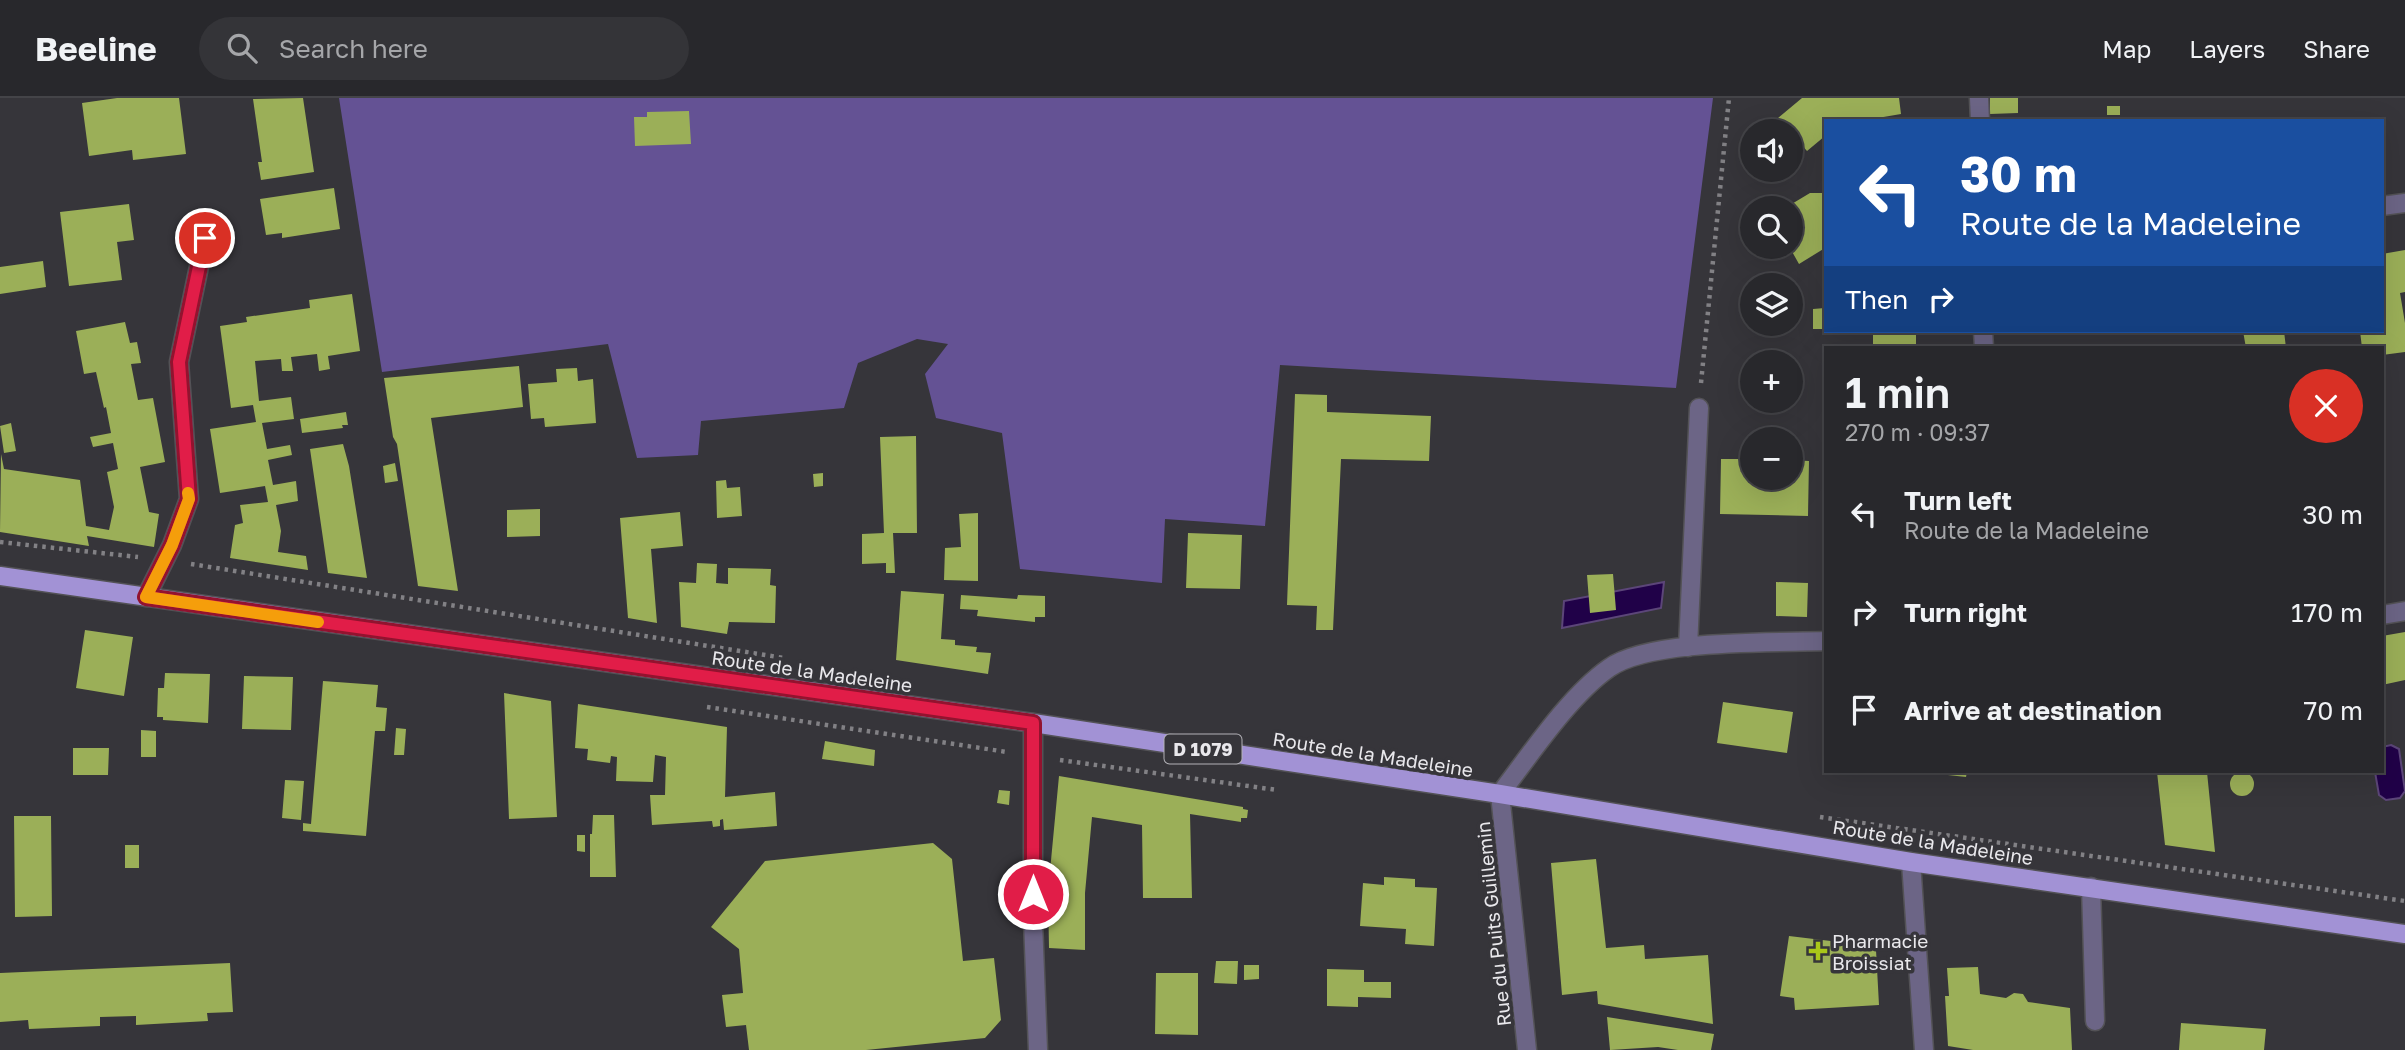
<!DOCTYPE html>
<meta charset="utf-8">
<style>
body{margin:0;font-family:"Golos Text",sans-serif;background:#343438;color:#f1f3f6;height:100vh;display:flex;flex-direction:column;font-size:26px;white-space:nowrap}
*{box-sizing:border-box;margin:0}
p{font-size:23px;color:#a5a6a9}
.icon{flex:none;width:38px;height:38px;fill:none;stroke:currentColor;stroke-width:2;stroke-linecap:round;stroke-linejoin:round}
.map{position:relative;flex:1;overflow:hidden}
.details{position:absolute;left:1824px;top:248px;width:560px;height:427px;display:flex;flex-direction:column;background:#28282c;border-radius:0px;box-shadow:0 7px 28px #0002,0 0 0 2px #444448}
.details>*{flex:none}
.top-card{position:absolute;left:1824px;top:21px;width:560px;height:214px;border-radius:0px;box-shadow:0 7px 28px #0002,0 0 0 2px #444448;background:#1a4fa0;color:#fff;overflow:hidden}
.buttons{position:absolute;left:1740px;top:21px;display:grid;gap:14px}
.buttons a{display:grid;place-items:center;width:63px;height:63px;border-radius:50%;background:#28282c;box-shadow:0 7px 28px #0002,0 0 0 2px #444448;font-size:35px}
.pin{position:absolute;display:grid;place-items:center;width:60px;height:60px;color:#fff;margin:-30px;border:4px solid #fff;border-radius:50%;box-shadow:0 2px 7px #0007}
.me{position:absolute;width:77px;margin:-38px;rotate:0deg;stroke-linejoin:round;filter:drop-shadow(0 0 5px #0008)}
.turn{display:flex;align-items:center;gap:24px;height:147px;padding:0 21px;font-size:32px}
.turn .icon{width:91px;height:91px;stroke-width:2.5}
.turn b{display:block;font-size:49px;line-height:60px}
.then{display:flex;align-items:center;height:66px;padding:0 21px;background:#0003;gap:14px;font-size:26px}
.round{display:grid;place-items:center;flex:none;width:74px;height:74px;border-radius:37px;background:#343438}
.head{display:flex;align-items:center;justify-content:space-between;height:119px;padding:0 21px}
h1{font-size:42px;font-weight:600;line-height:52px}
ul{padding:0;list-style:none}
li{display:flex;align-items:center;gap:21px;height:98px;padding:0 21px}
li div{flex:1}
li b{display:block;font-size:26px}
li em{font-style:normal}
header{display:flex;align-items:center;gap:42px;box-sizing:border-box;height:98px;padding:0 35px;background:#28282c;border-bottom:2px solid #444448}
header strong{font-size:33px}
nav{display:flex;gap:38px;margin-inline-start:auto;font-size:24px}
.search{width:490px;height:63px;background:#343438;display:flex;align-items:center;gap:18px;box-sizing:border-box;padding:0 24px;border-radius:38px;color:#a5a6a9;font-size:26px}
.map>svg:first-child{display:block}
.green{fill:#645294}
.water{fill:#200148;stroke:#5c4679;stroke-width:2}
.building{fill:#9baf58}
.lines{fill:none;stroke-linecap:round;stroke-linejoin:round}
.minor-casing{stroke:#535256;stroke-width:21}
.major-casing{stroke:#535256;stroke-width:21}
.path{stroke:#828185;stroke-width:4.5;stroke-dasharray:3.5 5;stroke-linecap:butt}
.minor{stroke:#6c6586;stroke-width:18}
.major{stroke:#a292d5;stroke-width:18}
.route-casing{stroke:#92132f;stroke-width:18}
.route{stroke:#e11d48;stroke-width:12}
.slow{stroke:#f59e0b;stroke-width:12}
.poi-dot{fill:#a9c719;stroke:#36353a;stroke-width:2.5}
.labels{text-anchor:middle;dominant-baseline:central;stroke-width:7;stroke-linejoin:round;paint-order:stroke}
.shield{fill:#36353a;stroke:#b3b2b7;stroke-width:2}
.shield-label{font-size:18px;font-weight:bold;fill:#e9e8ec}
.street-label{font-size:19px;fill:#e9e8ec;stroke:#36353a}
.poi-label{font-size:19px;fill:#e9e8ec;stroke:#36353a;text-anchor:start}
</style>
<header>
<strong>Beeline</strong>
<div class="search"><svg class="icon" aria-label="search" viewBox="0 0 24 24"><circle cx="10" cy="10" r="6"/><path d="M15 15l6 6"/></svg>Search here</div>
<nav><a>Map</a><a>Layers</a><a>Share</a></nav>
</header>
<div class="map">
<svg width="2405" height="952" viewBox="0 0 2405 952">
<rect width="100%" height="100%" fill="#36353a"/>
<path class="green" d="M339,0h1374l-37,290 -396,-23 -15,161 -100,-7 -3,64 -142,-14 -18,-136 -66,-15 -11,-44 23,-30 -31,-5 -59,24 -14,45 -143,13 -3,34 -61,3 -29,-114 -226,28z"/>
<path class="water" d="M1664,484l-3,26 -99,20 2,-27z
M2391,647l8,4 6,42 -5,7 -14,2 -7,-5 -4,-23h7v-25z"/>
<path class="building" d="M117,0h62l7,56 -53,6 -1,-10 -43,6 -7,-53z
M303,0l11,74 -53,8 -3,-18h4l-9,-63z
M1802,0h97l2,16 -41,7h-35v15l-18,15 -29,-33z
M1990,0h28v15l-28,1z
M2107,8h13v9h-13z
M689,13l2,33 -56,2 -1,-29h13v-5z
M334,90l6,41 -58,9v-5l-16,2 -6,-36z
M1810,95h15v55l-26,16 -9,-16v-40h-5z
M129,106l5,36 -17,2 5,38 -53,6 -9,-74z
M2405,152v42l-5,1 5,30v29l-23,3v-7h-20l-2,-17h22v-77z
M43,163l3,26 -46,7v-27z
M352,196l8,57 -32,5 2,13 -11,2 -2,-17 -26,3 2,14h-11l-1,-12 -26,2 4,40 32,-4 3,22 -32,4 5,26 23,-4 2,10 -24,5 5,25 23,-4 2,20 -22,4 5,26 -3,21 28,4 2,14 -78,-12 5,-33 8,-2 -3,-18 28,-3 -3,-16 -45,7 -10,-64 46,-7 -3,-17 -22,3 -11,-82 27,-4 -1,-5 64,-9 -1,-8z
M1825,210v21h-12v-20z
M125,224l5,21 7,-1 4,21 -10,1 7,36 15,-2 12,64 -25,5 9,45 10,2 -5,33 -67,-11 2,10 -89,-14 1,-78 3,15 76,11 6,46 23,4 5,-23 -7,-35 11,-3 -5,-26 -20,4 -3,-10 21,-4 -5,-26 -2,1 -8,-36 -12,2 -8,-43z
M1873,233h43v17h-43z
M2243,233h41l2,17h-40z
M519,268l4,41 -92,11 27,173 -40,-5 -21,-142 -4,-7 -9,-59z
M577,270l1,13 15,-2 3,44 -51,4 -1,-9 -13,1 -3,-35 29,-2 -1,-13z
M1295,296l32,1v17l104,4 -2,45 -88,-2 -8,171h-17l1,-24 -30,-1z
M346,314l2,13h-6l1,3 -41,5 -2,-14z
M11,325l5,28 -12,2 -4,-27z
M916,338l1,97h-24l2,40h-9v-10l-24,1v-30l22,-1 -4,-96z
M343,346l6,22 18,112 -39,-5 -18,-124z
M1721,361h31v19h38v-18l19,1 -1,55 -88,-2z
M395,365l3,18 -13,2 -2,-17z
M823,375v13l-9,1 -1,-13z
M726,382l1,8 13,-1 2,29 -25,2 -1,-37z
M540,411v27l-33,1v-27z
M680,414l3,34 -32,3 6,74 -29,-5 -8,-100z
M978,415v68l-34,-1 1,-32 16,-1 -2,-33z
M1188,435l54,2 -2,54 -54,-1z
M697,465l20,1 -1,19 12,1v-16l43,1 -1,16 6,1 -1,37 -46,-1 -2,12 -46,-7 -2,-45 17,1z
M1613,476l3,36 -26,3 -3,-38z
M1776,484l32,1 -1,34 -31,-1z
M901,493l43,3 -3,45 14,1v5l22,2 -1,5 15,1 -3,21 -92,-14z
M961,497l56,4 1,-4 27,1v21h-10v5l-58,-6 1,-6 -18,-1z
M85,532l48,7 -9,59 -48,-8z
M2405,534v48l-23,5v-49z
M165,575l45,1 -2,49 -45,-3v-3h-6l1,-29h6z
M244,578l49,1 -2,53 -49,-1z
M323,583l55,4 -2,22 11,1 -2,23h-10l-9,105 -63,-5v-8l8,1z
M504,595l47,8 6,116 -48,2z
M1723,604l70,10 -6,41 -70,-10z
M578,606l149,23 -2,70 50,-5 2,34 -53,4 -1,-11 -3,1v6l-7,1 -1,-6 -60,4 -2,-30h15l1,-38 -11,-2 -2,27 -37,-1 1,-24 -6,-1 -1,7 -23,-3 1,-11 -13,-1z
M396,630l10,1 -2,26h-10z
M141,632l15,1v26h-15z
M825,643l50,9 -1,16 -52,-7z
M73,650h36l-1,27h-35z
M1939,674h28l-1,5 -27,-3z
M2157,674h50l8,80 -50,-7z
M2230 686a12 12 0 1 1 24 0a12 12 0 1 1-24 0Z
M1059,678l184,31v2l5,1 -1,8h-6v4l-51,-8 2,84h-49l-1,-73 -50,-8 -7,76v57l-36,-2 -1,-56z
M285,682l19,1 -3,39 -19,-2z
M999,692l11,1 -1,14 -12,-2z
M593,717h21l2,62h-26v-43h2z
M14,718h37l1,100 -37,1z
M577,737h8v17l-8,-1z
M933,745l19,16 11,102 31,-3 7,62 -16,18 -119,12h-117l-3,-25 -20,2 -4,-32 21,-2 -4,-44 -28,-22 54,-66z
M125,747h14v23h-14z
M1596,761l10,89 38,-3 1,14 63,-4 5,69 -115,-20 -1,-13 -35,4 -11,-132z
M1384,779l31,2v8l22,1 -3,58 -29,-2 1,-15 -46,-3 3,-43 21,2z
M1789,838l75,9v3l12,2 3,55 -84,5 -1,-12 -14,-2z
M1216,863h22l-1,23 -23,-1z
M230,865l3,49 -26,1 1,8 -72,4v-9l-36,1v9l-71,3 -1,-9 -28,2v-49z
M1244,867h15v14l-15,1z
M1978,869l2,27 26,4 8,-5 9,1 5,8 42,6 2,42h-99l-25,-4 -3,-50h4l-2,-28z
M1327,871l37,1v12h27v16l-33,-1v10l-31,-1z
M1156,875h42v62l-43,-1z
M1607,919l107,17 -3,16h-33l-20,-3 -48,3z
M2181,925l85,6 -2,21h-85z"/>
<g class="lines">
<defs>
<path id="minor" d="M1979,0l1,23
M2382,108l23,-3
M1983,233l1,17
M146,499l26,-52 17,-46 -10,-137 26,-124
M2382,517l23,-4
M1688,549l11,-239
M1033,625v198l5,129
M1911,764l13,188
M2091,789l4,134
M1527,952l-27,-256c30,-39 69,-98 109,-126 40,-29 164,-25 216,-27"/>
<path id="major" d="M0,478l1033,147 467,71 411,68 494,72"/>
</defs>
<use href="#minor" class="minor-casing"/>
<use href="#major" class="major-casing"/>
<path class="path" d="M1701,285l28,-285
M0,444l138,15
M191,466l593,94
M707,609l300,45
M1060,662l217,30
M1820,719l585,84"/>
<use href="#minor" class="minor"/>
<use href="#major" class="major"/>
</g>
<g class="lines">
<defs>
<path id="route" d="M205,140l-26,124 10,137 -17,46 -26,52 887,126v171"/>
</defs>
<use href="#route" class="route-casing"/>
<use href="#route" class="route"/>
<path class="slow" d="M188,395l1,6 -17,46 -26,52 172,25"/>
</g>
<path class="poi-dot" d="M1814.5 842.5h7v7h7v7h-7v7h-7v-7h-7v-7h7z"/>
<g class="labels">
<rect class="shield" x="1164.5" y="636.5" width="77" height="29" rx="5"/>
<g class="shield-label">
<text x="1203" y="651">D 1079</text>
</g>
<g class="street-label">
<text transform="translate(812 573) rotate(8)">Route de la Madeleine</text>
<text transform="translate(1373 656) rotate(9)">Route de la Madeleine</text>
<text transform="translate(1933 744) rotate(9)">Route de la Madeleine</text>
<text transform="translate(1493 826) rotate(-96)">Rue du Puits Guillemin</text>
</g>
<g class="poi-label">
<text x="1832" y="842">Pharmacie<tspan x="1832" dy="22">Broissiat</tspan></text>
</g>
</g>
</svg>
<div class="buttons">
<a><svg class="icon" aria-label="sound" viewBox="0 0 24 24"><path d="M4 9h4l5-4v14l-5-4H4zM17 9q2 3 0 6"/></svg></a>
<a><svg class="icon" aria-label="search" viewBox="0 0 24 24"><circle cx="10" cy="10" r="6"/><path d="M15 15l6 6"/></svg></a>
<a><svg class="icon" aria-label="layers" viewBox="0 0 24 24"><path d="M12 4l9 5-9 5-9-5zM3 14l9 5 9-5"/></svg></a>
<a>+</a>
<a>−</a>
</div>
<div class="pin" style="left:205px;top:140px;background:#d93025"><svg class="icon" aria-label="arrive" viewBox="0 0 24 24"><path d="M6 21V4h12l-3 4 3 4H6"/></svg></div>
<svg class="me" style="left:1033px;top:796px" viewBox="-20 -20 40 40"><circle r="17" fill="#e11d48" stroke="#fff" stroke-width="3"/><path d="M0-11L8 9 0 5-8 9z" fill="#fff"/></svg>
<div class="top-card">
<div class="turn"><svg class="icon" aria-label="left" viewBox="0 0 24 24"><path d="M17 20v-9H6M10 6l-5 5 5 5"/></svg><div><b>30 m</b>Route de la Madeleine</div></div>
<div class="then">Then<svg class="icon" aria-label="right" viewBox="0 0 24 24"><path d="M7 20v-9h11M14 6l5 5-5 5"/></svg></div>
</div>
<section class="details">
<div class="head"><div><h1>1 min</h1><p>270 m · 09:37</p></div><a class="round" style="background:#d93025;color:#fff"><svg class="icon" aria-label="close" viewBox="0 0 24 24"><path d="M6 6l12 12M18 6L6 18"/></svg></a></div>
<ul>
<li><svg class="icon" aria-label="left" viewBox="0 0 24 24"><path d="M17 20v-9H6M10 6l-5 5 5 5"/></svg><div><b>Turn left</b><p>Route de la Madeleine</p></div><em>30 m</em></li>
<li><svg class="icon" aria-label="right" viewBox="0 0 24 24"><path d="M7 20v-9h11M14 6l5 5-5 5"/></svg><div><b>Turn right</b></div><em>170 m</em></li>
<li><svg class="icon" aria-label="arrive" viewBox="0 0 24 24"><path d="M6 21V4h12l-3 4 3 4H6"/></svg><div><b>Arrive at destination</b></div><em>70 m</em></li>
</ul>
</section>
</div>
